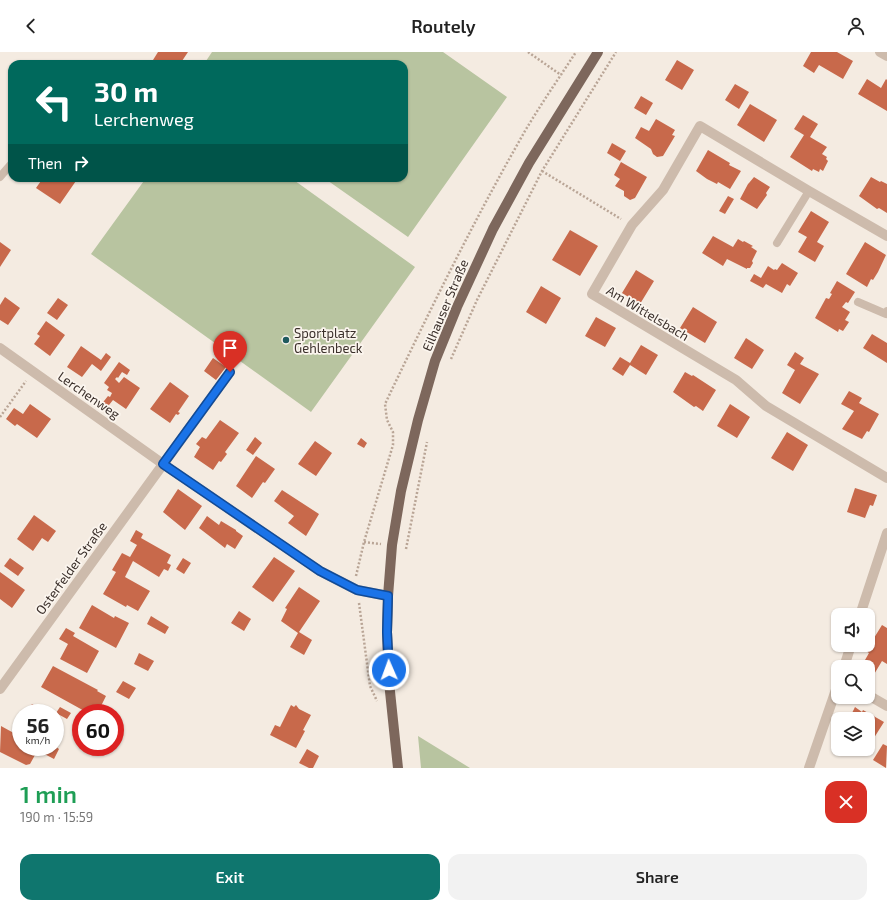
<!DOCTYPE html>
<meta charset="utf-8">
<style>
body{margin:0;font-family:"Exo 2",sans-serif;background:#f2f2f2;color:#222;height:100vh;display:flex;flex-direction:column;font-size:15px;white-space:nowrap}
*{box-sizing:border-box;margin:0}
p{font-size:13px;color:#767676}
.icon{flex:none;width:22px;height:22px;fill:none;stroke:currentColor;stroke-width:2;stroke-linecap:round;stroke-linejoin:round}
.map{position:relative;height:716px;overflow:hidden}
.sheet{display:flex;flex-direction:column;background:#fff;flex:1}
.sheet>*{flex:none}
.guide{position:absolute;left:8px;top:8px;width:400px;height:122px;border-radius:12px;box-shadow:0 1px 3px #0004;background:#00695c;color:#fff;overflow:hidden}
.buttons{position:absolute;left:831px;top:556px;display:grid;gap:8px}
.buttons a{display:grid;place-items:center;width:44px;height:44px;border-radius:8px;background:#fff;box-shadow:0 1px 3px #0004;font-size:20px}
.speed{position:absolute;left:12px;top:652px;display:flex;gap:8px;font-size:20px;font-weight:700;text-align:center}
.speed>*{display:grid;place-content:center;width:52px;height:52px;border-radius:50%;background:#fff;box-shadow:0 1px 3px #0004;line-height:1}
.speed small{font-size:10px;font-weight:400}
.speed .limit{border:6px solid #d22;background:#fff;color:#111}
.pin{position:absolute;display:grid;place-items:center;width:34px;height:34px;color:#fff;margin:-41px -17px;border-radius:50% 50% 50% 0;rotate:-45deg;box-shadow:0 0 4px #0007}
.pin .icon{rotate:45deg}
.me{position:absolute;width:44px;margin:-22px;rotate:358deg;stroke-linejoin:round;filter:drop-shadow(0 0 3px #0008)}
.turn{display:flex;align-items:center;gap:14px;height:84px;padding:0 20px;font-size:18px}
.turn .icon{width:52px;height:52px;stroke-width:2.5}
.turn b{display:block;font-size:28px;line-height:34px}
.then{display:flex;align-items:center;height:38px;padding:0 20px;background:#0003;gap:8px;font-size:15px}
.round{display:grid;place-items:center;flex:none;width:42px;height:42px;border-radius:12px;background:#f2f2f2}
.summary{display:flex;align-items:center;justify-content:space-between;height:68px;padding:0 20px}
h1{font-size:24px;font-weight:600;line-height:30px;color:#1e9e55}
.button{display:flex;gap:8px;margin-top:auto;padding:8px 20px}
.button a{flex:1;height:46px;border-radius:12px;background:#0f766e;color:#fff;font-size:16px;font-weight:600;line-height:46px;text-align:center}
.button a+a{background:#f2f2f2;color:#222}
header{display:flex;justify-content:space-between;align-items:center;height:52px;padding:0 20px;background:#fff;font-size:18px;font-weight:600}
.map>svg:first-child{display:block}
.green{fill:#b8c4a0}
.building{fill:#c8694b}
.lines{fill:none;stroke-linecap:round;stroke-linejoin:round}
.path{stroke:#b9a596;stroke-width:2.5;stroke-dasharray:2 2;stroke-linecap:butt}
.lane{stroke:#cdbbac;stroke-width:8}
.street{stroke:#cdbbac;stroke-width:10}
.primary{stroke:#7d675c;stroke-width:10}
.route-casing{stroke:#114b97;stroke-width:10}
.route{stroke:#1a73e8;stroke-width:7}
.poi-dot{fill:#1f5a5e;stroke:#fbf5ee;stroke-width:1.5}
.labels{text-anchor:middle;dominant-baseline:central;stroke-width:3.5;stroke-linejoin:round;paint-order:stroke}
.street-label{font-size:13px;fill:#3b302b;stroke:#fbf5ee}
.poi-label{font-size:13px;fill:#3b302b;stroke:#fbf5ee;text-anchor:start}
</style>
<header><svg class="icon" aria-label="back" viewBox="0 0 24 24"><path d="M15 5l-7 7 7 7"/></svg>Routely<svg class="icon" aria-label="person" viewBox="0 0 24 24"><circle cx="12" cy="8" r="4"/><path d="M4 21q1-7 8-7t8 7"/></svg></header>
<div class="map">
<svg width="887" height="716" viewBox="0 0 887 716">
<rect width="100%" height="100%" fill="#f4ebe1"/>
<path class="green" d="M212,0h231l64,45 -99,140 -84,-59h80v-114h-200z
M146,126h145l124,89 -104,145 -220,-158z
M418,684l52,32h-49z"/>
<path class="building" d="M158,0h30l-8,12h-20l-7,-4z
M811,0h26l16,9 -10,18 -24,-14 -5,8 -11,-7z
M677,8l17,10 -12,20 -17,-10z
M867,27l14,9 5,-9 1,1v31l-29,-17z
M735,32l14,8 -10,17 -14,-9z
M641,44l12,7 -7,12 -12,-7z
M750,52l27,16 -13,22 -27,-17z
M803,63l15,9 -8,13 17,10 -5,7 5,3 -1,2 2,2 -5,10 -3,-2 -1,3 -6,-3 -1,2 -22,-14 14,-22 -10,-6z
M656,67l19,11 -3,5 3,1 -12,20 -6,1 -4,-3 -2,-5 -16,-11 6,-11 8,4z
M612,91l14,8 -6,10 -13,-8z
M708,98l22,13 -1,2 12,6 -11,18 -12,-7 -1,2 -10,-5 -11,-8z
M621,110l26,15 -12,21 -5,2 -6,-4v-5l-9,-5 5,-7 -6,-4z
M754,125l16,10 -4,6 1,2 -10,14 -17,-10 8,-15 1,-1z
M871,125l9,5 1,-1 6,3v29l-8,-5 -2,1 -18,-13z
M43,126h35l-18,26 -24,-16z
M728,144l6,3 -9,15 -6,-3z
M811,159l18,11 -12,20 7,4 -9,16 -17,-10 9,-15 -9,-5z
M570,178l28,16 -18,30 -28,-16z
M713,184l20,11 5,-8 5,3 1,-1 9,5 -2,1 6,4 -5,10 1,2 -3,5h-3v1l-20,-10 -4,7 -21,-13z
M0,190l11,8 -11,17z
M865,190l21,13 -8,17 -5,8 -2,-1 -4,8 -21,-13z
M782,211l16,10 -8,13 -3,-2 -5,9 -16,-9 -3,4 -13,-7 4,-7 7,4 7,-12 6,4 1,-1 2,1z
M636,218l18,11 -14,23 -18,-11z
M837,229l18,11 -7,11 -2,-1 -4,5 8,5 -5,8 4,2 -6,9 -4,-2 -1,3 -23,-14 11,-20 3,1 3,-5 -2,-1z
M541,234l20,12 -15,26 -20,-12z
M5,245l15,11 -12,17 -8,-5v-15z
M58,246l10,7 -11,15 -10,-7z
M693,255l24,15 -12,21 -25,-15z
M596,265l20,11 -11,19 -20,-11z
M46,269l19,14 -15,21 -16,-12 6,-8 -3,-2z
M872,282l15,9v20l-24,-15z
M746,286l18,12 -12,19 -18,-11z
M641,293l17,10 -12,20 -16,-10 -7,11 -11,-7 8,-12 10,6z
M81,294l20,14 5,-7 5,4 -10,14 -9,-7 -10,13 -15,-10z
M795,300l9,6 -4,6 19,10 -19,30 -18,-11 13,-23 -8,-5z
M213,306l13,9 -10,13 -12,-9z
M119,310l11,8 -3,5 -5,-3 -4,6 -1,-1 -2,2 4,4 5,-6 16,11 -14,21 -13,-9 -8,10 -5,-4 8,-10 2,1 2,-4 -5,-3 2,-3 -5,-4z
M685,320l7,4 1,-1 23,15 -13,21 -7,-5 -2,1 -21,-15z
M170,330l19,14 -11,16 2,1 -2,2 -2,-1 -6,9 -20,-14z
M849,339l13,7 -3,5 20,11 -10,18 -2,-1 -5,8 -20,-10 12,-18 -13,-7z
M30,352l21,15 -14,19 -20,-14 -2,2 -9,-7 8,-11 9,6z
M730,352l20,13 -13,21 -20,-12z
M220,368l19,13 -14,19 2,2 -6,8 -2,-1 -6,9 -19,-13 6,-10 -4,-3 6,-7 4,2z
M787,380l21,13 -15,26 -22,-13z
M255,385l7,6 -9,12 -7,-5z
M361,386l6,5 -3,5 -7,-4z
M315,389l17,12 -16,23 -18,-12z
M256,404l19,13 -10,14 -2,-1 -11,16 -16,-12z
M855,436l22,7 -4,11 -3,-1 -5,13 -18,-6z
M178,437l24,17 -17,24 -22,-18z
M282,438l37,24 -13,22 -18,-13 6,-7 -20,-15z
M34,463l22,16 -8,11 -6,-4 -9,13 -16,-12z
M207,464l12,9 2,-4 15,9v1l7,5 -8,13 -8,-5 -2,4 -26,-20z
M136,478l7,4 -2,4 30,17 -4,8 4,2 -3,6 -4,-2 -5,8 -26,-16 -8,16 25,14 -12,20 -11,-6 -1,2 -23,-13 13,-22 -4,-2 10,-17 8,4 7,-12 -7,-4z
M274,505l21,14 -22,31 -21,-15z
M10,506l14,10 -6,8 -14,-10z
M183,506l8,5 -7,11 -8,-5z
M0,520l25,18 -13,18 -12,-9z
M299,535l21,14 -21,31 13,8 -8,15 -14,-8 8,-14 -17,-12 6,-12 -2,-1z
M92,553l22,13 1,-2 14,7 -13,25 -37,-20z
M239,559l12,8 -7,12 -13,-8z
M151,564l18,11 -4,7 -18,-10z
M882,573l5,3v36l-5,-3 -9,15 -5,-3v-6h-7l8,-14 -3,-2z
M66,576l9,5 -2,3 26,15 -12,22 -27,-14 8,-15 -9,-5z
M139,601l15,8 -6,10 -14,-7z
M53,614l45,24 -1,1 9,5 -7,14 6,3h-17l-47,-26z
M123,629l13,7 -7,11 -13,-7z
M32,652l2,1 14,8h-21z
M291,653l3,2 2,-2 3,4 12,6 -8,15 2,1 -9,17 -26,-13 5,-10 5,2z
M60,655l11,6 -4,6 -11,-6z
M855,655l7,5 1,-2 21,12 -12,19 -4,-3v-19h-19z
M1,674l20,11v10h6l6,3 2,5 -5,9 -4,1 -26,-13z
M883,692l4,2 -1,22 -13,-8z
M55,694l4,3 -5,10 -23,-12z
M307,697l12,7 -6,12h-4l-10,-5z"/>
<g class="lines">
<path class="path" d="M528,0l33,23
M542,119l79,48
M451,307l26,-59 65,-129 74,-119
M0,365l26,-36
M364,490l17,2
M406,497l21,-107
M356,524l8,-34 29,-97v-13l-6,-12 -2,-16c44,-92 89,-184 140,-273 16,-27 34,-53 51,-79
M359,551l11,83 7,15"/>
<path class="lane" d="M0,125l12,-14
M777,191l32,-52
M858,250l28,12 1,-3"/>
<path class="street" d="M880,0l7,4
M887,184l-78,-45 -109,-65 -37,64 -31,35 -40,69 144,86 30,26 121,72
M0,296l163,116 157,107 37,19 31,6
M860,563l27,-82
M844,615l7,-22
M0,637l230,-317
M868,643l19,11
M809,716l29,-84"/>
<path class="primary" d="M398,716l-9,-86 -2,-50 1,-36 4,-51 9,-54 17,-71 17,-59 22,-54 36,-78 36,-66 69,-111"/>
</g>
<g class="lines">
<defs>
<path id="route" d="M230,320l-67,92 157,107 37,19 31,6 -1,36 2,38"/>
</defs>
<use href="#route" class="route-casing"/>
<use href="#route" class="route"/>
</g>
<circle class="poi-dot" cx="286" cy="288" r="4"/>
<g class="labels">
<g class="street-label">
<text transform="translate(445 253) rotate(-67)">Eilhauser Straße</text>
<text transform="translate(648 261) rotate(31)">Am Wittelsbach</text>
<text transform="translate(89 343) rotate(35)">Lerchenweg</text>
<text transform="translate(71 516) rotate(-54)">Osterfelder Straße</text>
</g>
<g class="poi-label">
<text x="294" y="281">Sportplatz<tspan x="294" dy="15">Gehlenbeck</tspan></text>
</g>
</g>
</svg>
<div class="buttons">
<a><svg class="icon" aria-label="sound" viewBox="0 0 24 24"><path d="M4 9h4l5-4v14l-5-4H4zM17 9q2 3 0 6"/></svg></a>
<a><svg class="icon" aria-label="search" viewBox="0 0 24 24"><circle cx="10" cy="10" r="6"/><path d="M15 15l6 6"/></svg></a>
<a><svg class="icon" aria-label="layers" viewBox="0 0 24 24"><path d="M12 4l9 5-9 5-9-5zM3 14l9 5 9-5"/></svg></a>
</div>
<div class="speed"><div>56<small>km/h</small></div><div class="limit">60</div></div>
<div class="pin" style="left:230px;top:320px;background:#d93025"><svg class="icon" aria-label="arrive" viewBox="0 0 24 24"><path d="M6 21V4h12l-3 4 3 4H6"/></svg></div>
<svg class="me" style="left:389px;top:618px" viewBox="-20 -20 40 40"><circle r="17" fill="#1a73e8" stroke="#fff" stroke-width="3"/><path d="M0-11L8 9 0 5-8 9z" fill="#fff"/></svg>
<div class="guide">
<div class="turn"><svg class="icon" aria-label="left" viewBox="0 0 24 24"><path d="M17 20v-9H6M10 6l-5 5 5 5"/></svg><div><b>30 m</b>Lerchenweg</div></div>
<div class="then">Then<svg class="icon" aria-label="right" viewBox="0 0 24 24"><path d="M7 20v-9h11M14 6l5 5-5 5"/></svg></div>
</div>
</div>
<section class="sheet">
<div class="summary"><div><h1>1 min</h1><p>190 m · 15:59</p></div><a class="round" style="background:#d93025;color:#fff"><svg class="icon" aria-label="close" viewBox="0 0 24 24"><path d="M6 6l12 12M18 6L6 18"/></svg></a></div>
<div class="button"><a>Exit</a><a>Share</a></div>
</section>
